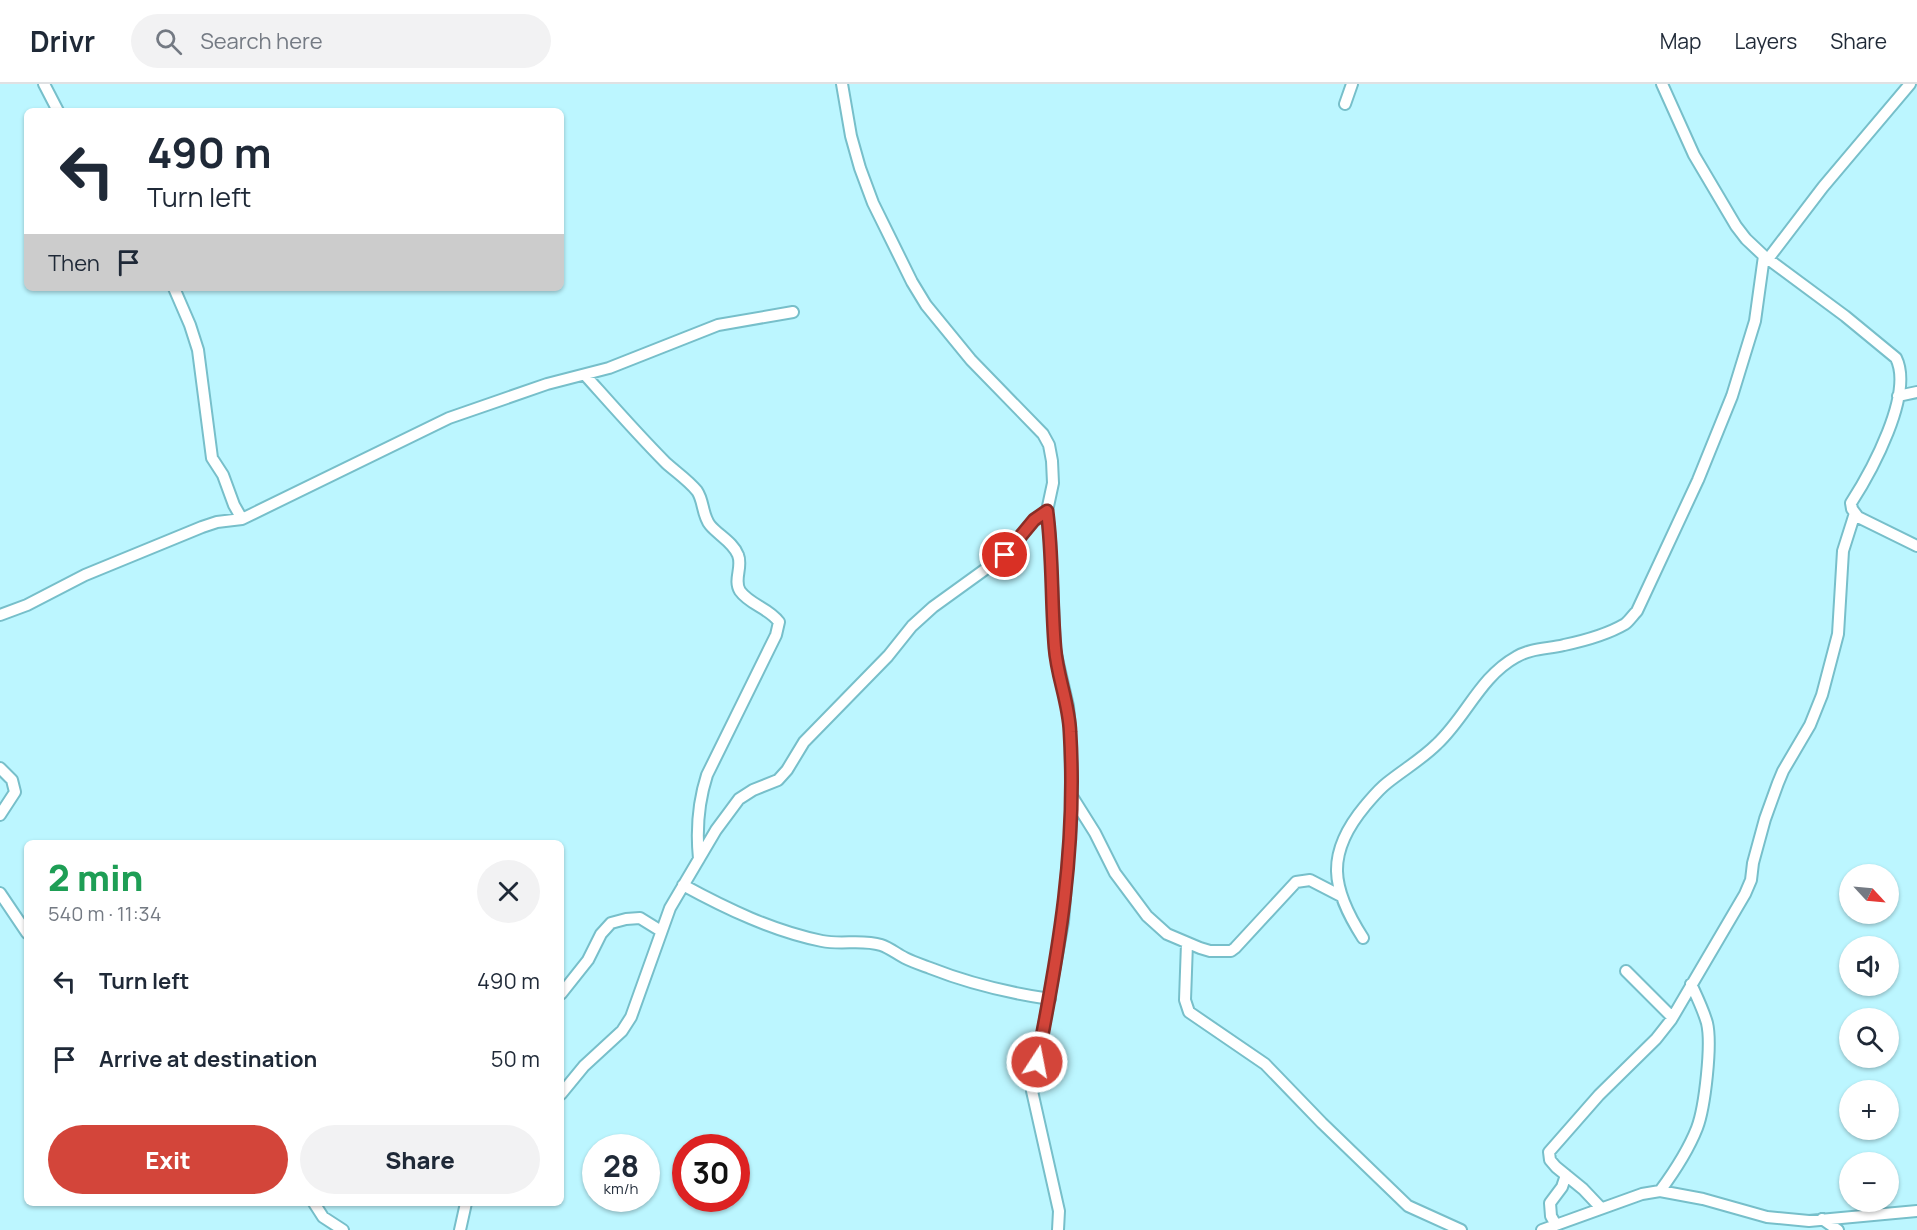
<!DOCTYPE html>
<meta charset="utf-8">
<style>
body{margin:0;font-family:Manrope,sans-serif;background:#f2f2f3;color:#1f2937;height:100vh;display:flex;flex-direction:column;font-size:22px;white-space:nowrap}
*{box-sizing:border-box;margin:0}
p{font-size:20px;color:#747a83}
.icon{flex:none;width:33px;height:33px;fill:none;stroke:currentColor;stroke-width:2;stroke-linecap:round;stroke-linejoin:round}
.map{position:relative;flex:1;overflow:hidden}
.details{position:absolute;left:24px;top:756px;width:540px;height:366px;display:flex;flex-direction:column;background:#fff;border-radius:9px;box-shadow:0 2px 4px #0004}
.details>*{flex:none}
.top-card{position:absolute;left:24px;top:24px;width:540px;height:183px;border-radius:9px;box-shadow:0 2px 4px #0004;background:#fff;color:#1f2937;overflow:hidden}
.needle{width:39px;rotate:116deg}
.tools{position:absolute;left:1839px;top:780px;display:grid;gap:12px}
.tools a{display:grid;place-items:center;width:60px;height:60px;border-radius:50%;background:#fff;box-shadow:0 2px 4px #0004;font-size:30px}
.speed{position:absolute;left:582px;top:1050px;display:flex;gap:12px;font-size:30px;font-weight:700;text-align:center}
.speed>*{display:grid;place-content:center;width:78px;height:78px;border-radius:50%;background:#fff;box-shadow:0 2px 4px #0004;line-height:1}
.speed small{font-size:15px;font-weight:400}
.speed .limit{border:9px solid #d22;background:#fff;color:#111}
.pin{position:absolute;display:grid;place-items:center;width:51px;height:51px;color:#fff;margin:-26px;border:3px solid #fff;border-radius:50%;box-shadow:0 2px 6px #0007}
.me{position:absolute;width:66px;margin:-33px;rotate:11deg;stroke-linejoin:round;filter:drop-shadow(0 0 4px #0008)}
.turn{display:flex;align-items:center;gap:21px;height:126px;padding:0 24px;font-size:27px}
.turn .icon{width:78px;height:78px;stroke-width:2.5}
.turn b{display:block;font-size:42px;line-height:51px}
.then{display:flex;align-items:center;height:57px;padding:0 24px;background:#0003;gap:12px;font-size:22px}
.round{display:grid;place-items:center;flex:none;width:63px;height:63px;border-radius:32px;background:#f2f2f3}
.head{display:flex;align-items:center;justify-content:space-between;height:102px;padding:0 24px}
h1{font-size:36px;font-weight:800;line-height:45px;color:#1e9e55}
.cta{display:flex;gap:12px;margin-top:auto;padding:12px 24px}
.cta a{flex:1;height:69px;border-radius:36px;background:#d3453a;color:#fff;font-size:24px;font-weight:800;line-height:69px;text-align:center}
.cta a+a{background:#f2f2f3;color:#1f2937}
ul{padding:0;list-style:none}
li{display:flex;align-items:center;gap:18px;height:78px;padding:0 24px}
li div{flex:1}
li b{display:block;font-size:22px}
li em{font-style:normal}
header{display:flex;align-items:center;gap:36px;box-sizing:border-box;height:84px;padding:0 30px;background:#fff;border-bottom:2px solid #e0e1e3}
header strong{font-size:28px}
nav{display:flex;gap:33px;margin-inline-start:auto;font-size:21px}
.search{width:420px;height:54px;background:#f2f2f3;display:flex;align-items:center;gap:15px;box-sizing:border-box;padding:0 21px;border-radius:33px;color:#747a83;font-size:22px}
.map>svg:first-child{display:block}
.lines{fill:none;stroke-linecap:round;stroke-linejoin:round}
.minor-casing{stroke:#77bfca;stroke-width:14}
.minor{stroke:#fff;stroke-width:10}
.route-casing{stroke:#892d26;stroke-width:15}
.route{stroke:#d3453a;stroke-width:10}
</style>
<header>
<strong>Drivr</strong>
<div class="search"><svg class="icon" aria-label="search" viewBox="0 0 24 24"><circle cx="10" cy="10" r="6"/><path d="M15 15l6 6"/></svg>Search here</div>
<nav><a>Map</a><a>Layers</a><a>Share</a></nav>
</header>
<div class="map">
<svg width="1917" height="1146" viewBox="0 0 1917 1146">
<rect width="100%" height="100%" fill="#bcf6ff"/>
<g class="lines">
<defs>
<path id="minor" d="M44,0l14,27
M842,0l9,52 9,32 13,35 39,79 14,23 45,55 72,74 6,11 3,16 1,22 -6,28 3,28 5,111 13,56 2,23 2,81 -9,112 -31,169 27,120 -1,19
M1662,0l32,71 42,71 10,13 18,17 81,60 51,42c18,36 -25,114 -45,145l1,6 6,8 59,29
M1345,20l7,-20
M1768,175l55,-72 87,-103
M174,204l16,37 8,25 14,108 11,17 11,30 8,14
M585,291c26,29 53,60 81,88 10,9 22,17 31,28 7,10 5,24 13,34 8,10 23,17 28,30 5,12 -5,25 2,36 10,14 29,17 39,31l-3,13 -69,140c-9,28 -11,54 -8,84
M1898,312l19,-4
M0,531l27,-10 58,-30 117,-48 15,-5 25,-3 207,-101 98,-34 62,-16 109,-43 75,-13
M0,684l12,12 3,12 -15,23
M1073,714l22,35 20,40 32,43 20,18 33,14 10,3h21l4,-3 61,-66 14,-2 31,16
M683,801c44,24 90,46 139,56 20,4 40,-2 59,4 9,3 16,9 24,13 8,4 17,7 25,10 38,15 79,25 120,31
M0,809l27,40
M1363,854c-32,-50 -38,-84 2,-132 7,-8 13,-16 22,-23 16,-13 35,-24 50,-39 29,-27 43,-67 79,-87 15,-9 32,-8 48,-12 19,-4 44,-11 61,-21 4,-3 8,-9 12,-13l61,-131 34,-84 23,-75 9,-65
M1187,859l-2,57 4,12 76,52 57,59 86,83 53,24
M1626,887l46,46
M561,910l27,-34 13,-26 10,-11 15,-4 14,-1 21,13
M561,1010l23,-28 38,-35 9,-14 39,-109 46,-78 23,-31 14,-9 25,-10 9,-10 17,-28 84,-86 24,-30 21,-19 72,-52 29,-35 13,-9
M1660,1107c14,-19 28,-40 37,-63 8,-21 15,-84 10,-105 -4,-14 -10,-26 -16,-39
M314,1119l9,14 20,13
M1601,1124l-18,-19 -27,-22 -6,-7 -1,-8 50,-57 57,-56 15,-19 74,-126 6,-14 2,-17 12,-44 13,-36 5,-12 27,-46 12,-30 16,-61 5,-83 12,-38
M1822,1135l16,11
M1556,1141l-5,-9 -1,-13 12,-16 4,-12
M460,1146l6,-27
M1542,1146l100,-36 18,-3 43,8 64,18 42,4 108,-10"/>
</defs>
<use href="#minor" class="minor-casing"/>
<use href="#minor" class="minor"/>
</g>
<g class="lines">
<defs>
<path id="route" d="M1005,471l29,-35 13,-9c6,45 4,91 8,137 2,28 14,55 15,84 7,115 -11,219 -33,330"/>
</defs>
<use href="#route" class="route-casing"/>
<use href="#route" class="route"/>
</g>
</svg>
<div class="tools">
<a><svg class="needle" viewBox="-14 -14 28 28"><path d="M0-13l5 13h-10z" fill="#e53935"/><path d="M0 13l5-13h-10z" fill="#747a83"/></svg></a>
<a><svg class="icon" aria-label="sound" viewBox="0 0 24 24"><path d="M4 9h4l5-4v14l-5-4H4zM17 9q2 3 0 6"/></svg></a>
<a><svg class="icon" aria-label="search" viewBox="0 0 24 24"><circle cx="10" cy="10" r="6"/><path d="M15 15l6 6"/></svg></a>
<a>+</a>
<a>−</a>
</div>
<div class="speed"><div>28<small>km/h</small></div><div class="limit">30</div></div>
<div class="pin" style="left:1005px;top:471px;background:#d93025"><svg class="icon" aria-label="arrive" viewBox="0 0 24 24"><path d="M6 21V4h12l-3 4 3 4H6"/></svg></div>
<svg class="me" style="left:1037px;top:978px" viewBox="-20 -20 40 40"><circle r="17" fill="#d3453a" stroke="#fff" stroke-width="3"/><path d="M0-11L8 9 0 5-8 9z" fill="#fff"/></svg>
<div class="top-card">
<div class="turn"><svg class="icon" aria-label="left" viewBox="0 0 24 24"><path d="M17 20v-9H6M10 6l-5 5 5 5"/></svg><div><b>490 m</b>Turn left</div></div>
<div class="then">Then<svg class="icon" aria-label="arrive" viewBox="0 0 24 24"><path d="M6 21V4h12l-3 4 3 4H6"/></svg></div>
</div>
<section class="details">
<div class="head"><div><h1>2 min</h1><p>540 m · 11:34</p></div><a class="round"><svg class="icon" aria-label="close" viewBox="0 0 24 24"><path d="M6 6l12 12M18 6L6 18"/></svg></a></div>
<ul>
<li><svg class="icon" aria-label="left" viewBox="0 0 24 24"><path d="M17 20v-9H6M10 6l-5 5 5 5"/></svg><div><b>Turn left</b></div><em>490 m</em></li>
<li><svg class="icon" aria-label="arrive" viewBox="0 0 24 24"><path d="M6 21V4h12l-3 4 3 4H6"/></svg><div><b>Arrive at destination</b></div><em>50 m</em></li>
</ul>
<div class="cta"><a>Exit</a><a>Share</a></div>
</section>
</div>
